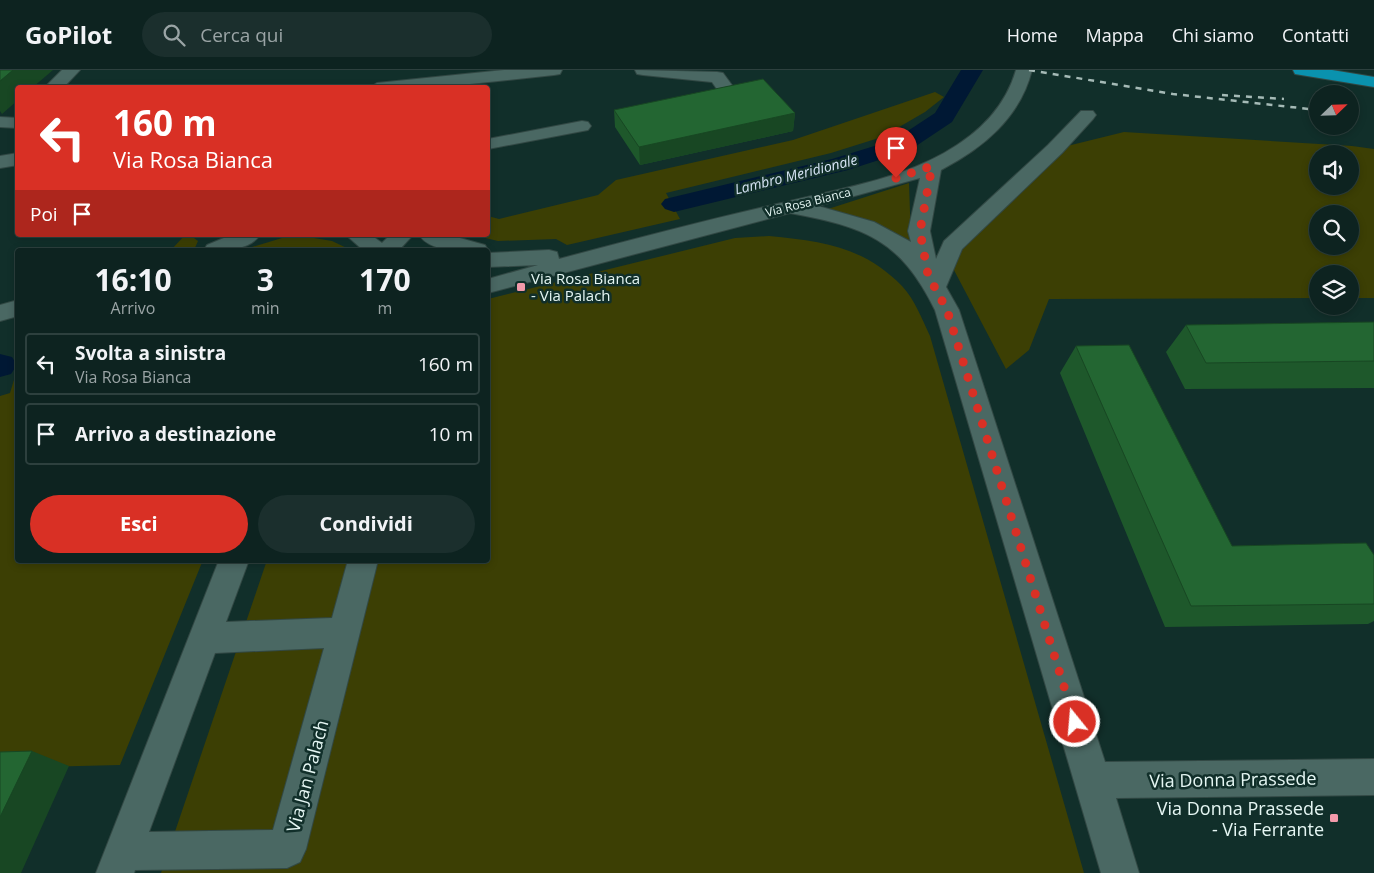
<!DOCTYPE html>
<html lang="it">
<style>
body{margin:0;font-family:"Open Sans",sans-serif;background:#1b2f2d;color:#f1f3f6;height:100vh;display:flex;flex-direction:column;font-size:19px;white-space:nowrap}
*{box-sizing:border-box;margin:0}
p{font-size:16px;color:#9aa4a5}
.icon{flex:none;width:28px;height:28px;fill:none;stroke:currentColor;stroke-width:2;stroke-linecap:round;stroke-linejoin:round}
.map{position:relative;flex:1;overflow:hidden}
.panel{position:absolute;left:15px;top:178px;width:475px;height:315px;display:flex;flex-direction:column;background:#0d2320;border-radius:5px;box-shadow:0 2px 8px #0003,0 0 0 1px #2d403e}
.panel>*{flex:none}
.guide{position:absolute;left:15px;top:15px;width:475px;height:152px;border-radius:5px;box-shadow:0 2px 8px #0003,0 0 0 1px #2d403e;background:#d93025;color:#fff;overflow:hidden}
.needle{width:32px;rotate:67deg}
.buttons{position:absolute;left:1309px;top:15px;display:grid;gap:10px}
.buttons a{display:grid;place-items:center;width:50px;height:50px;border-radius:50%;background:#0d2320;box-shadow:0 2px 8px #0003,0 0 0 1px #2d403e;font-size:25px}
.pin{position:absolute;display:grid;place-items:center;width:42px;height:42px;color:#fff;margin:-51px -21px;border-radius:50% 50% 50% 0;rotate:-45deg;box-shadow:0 0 5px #0007}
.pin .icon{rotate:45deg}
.me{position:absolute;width:55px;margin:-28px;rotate:343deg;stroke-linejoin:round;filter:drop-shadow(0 0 4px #0008)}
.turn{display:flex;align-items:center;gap:18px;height:105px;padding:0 15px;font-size:22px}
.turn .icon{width:65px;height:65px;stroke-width:2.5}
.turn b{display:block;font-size:35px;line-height:42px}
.then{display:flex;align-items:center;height:48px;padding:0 15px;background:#0003;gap:10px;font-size:19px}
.eta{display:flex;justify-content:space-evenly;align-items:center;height:85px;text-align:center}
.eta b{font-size:30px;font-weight:700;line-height:35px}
.button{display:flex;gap:10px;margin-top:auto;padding:10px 15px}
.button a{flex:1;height:58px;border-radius:30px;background:#d93025;color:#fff;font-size:20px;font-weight:700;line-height:58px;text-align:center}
.button a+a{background:#1b2f2d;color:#f1f3f6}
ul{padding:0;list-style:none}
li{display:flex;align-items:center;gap:15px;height:62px;margin:0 10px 8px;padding:0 5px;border:2px solid #2d403e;border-radius:5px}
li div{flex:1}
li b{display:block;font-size:19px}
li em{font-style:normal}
header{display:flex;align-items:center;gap:30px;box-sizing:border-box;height:70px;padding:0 25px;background:#0d2320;border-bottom:1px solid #2d403e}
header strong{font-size:24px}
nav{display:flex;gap:28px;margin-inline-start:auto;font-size:18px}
.search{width:350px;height:45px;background:#1b2f2d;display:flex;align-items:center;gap:12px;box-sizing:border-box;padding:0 18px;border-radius:28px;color:#9aa4a5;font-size:19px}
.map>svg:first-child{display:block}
.green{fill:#3c3f04;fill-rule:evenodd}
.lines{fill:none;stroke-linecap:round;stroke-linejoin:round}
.canal{fill:#001834;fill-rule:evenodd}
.minor-casing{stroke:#324844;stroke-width:2}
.highway-casing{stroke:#324844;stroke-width:2}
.minor{fill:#4a6863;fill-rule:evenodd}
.highway{fill:#0a92ae;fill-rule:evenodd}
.rail{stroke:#a5bab6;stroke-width:2.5;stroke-dasharray:6 6;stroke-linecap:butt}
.wall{fill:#1e582b}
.shaded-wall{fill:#184723}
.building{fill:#236632;stroke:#184723}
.route{stroke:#d93025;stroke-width:9;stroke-dasharray:0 16.2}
.poi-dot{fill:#f39aaa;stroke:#112f2a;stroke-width:2}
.labels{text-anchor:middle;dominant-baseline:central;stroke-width:5;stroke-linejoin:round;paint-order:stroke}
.far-street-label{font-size:12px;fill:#e5f6f3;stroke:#112f2a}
.far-water-label{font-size:14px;font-style:italic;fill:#d6e4f5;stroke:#112f2a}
.poi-label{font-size:15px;fill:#e5f6f3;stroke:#112f2a;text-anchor:start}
.near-street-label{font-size:18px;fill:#e5f6f3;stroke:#112f2a}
.near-poi-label{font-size:18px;fill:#e5f6f3;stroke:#112f2a;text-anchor:end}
</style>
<header>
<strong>GoPilot</strong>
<div class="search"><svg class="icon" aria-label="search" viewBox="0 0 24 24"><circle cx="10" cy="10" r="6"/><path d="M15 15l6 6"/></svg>Cerca qui</div>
<nav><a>Home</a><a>Mappa</a><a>Chi siamo</a><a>Contatti</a></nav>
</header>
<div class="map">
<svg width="1374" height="803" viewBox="0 0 1374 803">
<rect width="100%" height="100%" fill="#112f2a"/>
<path class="green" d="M935,22l9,5 -19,15 -43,25 -51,16 -165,40 14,26 -113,26 -11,-6 -58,2 -25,-6h15v-19l11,3 99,-24 18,-15 177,-40z
M1124,62l228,14 22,3v149h-24v-24h-32l-1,24 -268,1 -20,51 -23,19 -61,-116 110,-104zM1318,84h32v32h-32zM1318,144h32v32h-32z
M909,113l2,58 -40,-20 -43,-12z
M185,165h5l8,6 -4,9h-23z
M769,166c52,5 94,10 133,50 13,14 20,33 28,50l154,537h-923l106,-313h221v-261l247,-61z
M308,167l24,4 19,9h-109l40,-12z
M17,300l1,190h185l-83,205 -120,3v-372l10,-3z"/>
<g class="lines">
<path class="canal" d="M961,0h22l-31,52 -42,28 -62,20 -174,42 -9,-3 -4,-5 4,-5 167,-40 62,-19 41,-27z
M0,284l12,3 5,8 -6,9 -11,3z"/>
<defs>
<path id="minor" d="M62,0h18l-17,18h-19z
M504,0h58l-2,4 -6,1 -122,13h-63l8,-5z
M635,0l82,2 6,1 11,15 -3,4h-12l-7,-10 -69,-7 -6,-1z
M1016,0h16c-12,48 -49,78 -91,100l-11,61 6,28 8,-18 104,-96 33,-34h12l3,4 -3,4 -31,34 -100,96 -16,38 13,23 146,452 269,-3v36l-258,3 23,75h-38l-166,-563c-35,-71 -70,-83 -145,-97l-302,80v-14l50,-14 -50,2v-14l61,-3 8,2 2,7c75,-20 151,-40 227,-57 52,-13 110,-22 158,-49 34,-19 61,-45 72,-83zM920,108l-12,53 3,11 -37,-20 -56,-16z
M0,47l18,1v10l-18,-1z
M582,51l6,1 3,4 -3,4 -100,19v-10z
M18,83v12l-18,3v-12z
M231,165h29c-12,17 -38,15 -56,15l3,-5z
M346,165h25l11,8 8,-8h23l-14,15h-36z
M419,165h30l36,10 3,5c-20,0 -55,5 -69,-15z
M18,230v16l-18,5v-16z
M219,490h30l-23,62 106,-4 16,-58h30l-72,289 -6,13 -13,6 -152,2 -1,3h-38zM324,578l-51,182 -124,2 66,-179z"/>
<path id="highway" d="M1293,0h39l42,7v10l-73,-12 -6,-1z"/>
</defs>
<use href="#minor" class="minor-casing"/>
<use href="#highway" class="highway-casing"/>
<use href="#minor" class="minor"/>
<use href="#highway" class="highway"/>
<path class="rail" d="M1029,0l144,24 145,16
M1222,25l62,4"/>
</g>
<path class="wall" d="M614,40l181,3 -2,18 -153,34 -25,-38z
M1374,252v66l-189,1 -19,-37 20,-27z
M1076,276l156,200 142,9v66l-6,3 -203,3 -105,-254z"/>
<path class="shaded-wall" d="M13,0h40l-21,18h-14v12l-16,14 -2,-3v-30z
M795,43l-2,18 -153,34 -1,-18z
M32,681l37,15 -48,107h-21v-56z"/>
<path class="building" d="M0,0h13l-13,11z
M763,9l32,34 -156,34 -25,-37z
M1374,252v39l-168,2 -20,-38z
M1129,275l103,201 134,-3 8,12v49l-183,2 -115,-260z
M32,681l-32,66v-65z"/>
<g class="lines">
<path class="route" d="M896,108l36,-12 -12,65 8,44 19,35 128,412"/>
</g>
<g class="poi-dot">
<rect x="516" y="212" width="10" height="10" rx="2.5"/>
<rect x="1329" y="743" width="10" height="10" rx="2.5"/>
</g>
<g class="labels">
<g class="far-street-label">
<text transform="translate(808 132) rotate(-14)">Via Rosa Bianca</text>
</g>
<g class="far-water-label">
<text transform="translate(796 104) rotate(-14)">Lambro Meridionale</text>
</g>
<g class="poi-label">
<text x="531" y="208">Via Rosa Bianca<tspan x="531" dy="17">- Via Palach</tspan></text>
</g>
<g class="near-street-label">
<text transform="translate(307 706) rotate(-75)">Via Jan Palach</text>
<text transform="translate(1233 709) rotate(-1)">Via Donna Prassede</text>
</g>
<g class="near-poi-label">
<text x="1324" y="738">Via Donna Prassede<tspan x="1324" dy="21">- Via Ferrante</tspan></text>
</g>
</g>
</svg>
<div class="buttons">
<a><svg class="needle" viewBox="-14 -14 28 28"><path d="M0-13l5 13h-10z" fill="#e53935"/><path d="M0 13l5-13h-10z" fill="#9aa4a5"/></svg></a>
<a><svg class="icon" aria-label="sound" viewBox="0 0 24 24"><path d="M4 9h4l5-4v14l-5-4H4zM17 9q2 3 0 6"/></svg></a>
<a><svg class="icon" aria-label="search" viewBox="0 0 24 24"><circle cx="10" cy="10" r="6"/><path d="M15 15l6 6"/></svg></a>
<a><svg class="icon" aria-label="layers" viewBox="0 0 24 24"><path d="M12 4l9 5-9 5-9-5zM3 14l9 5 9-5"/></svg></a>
</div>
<div class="pin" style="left:896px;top:108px;background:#d93025"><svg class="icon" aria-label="arrive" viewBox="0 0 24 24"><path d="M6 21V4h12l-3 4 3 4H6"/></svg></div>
<svg class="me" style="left:1075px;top:652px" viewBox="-20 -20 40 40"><circle r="17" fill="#d93025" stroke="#fff" stroke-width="3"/><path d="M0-11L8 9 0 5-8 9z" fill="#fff"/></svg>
<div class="guide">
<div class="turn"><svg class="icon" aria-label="left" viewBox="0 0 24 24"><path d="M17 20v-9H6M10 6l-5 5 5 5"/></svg><div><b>160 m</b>Via Rosa Bianca</div></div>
<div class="then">Poi<svg class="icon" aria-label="arrive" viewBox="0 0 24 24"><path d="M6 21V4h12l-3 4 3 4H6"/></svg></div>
</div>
<section class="panel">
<div class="eta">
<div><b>16:10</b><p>Arrivo</p></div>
<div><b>3</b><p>min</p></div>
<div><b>170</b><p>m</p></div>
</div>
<ul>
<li><svg class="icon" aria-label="left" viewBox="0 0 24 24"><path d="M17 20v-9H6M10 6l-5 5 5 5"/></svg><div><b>Svolta a sinistra</b><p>Via Rosa Bianca</p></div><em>160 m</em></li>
<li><svg class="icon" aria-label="arrive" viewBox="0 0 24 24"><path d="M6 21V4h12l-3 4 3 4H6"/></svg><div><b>Arrivo a destinazione</b></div><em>10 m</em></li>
</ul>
<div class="button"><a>Esci</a><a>Condividi</a></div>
</section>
</div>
